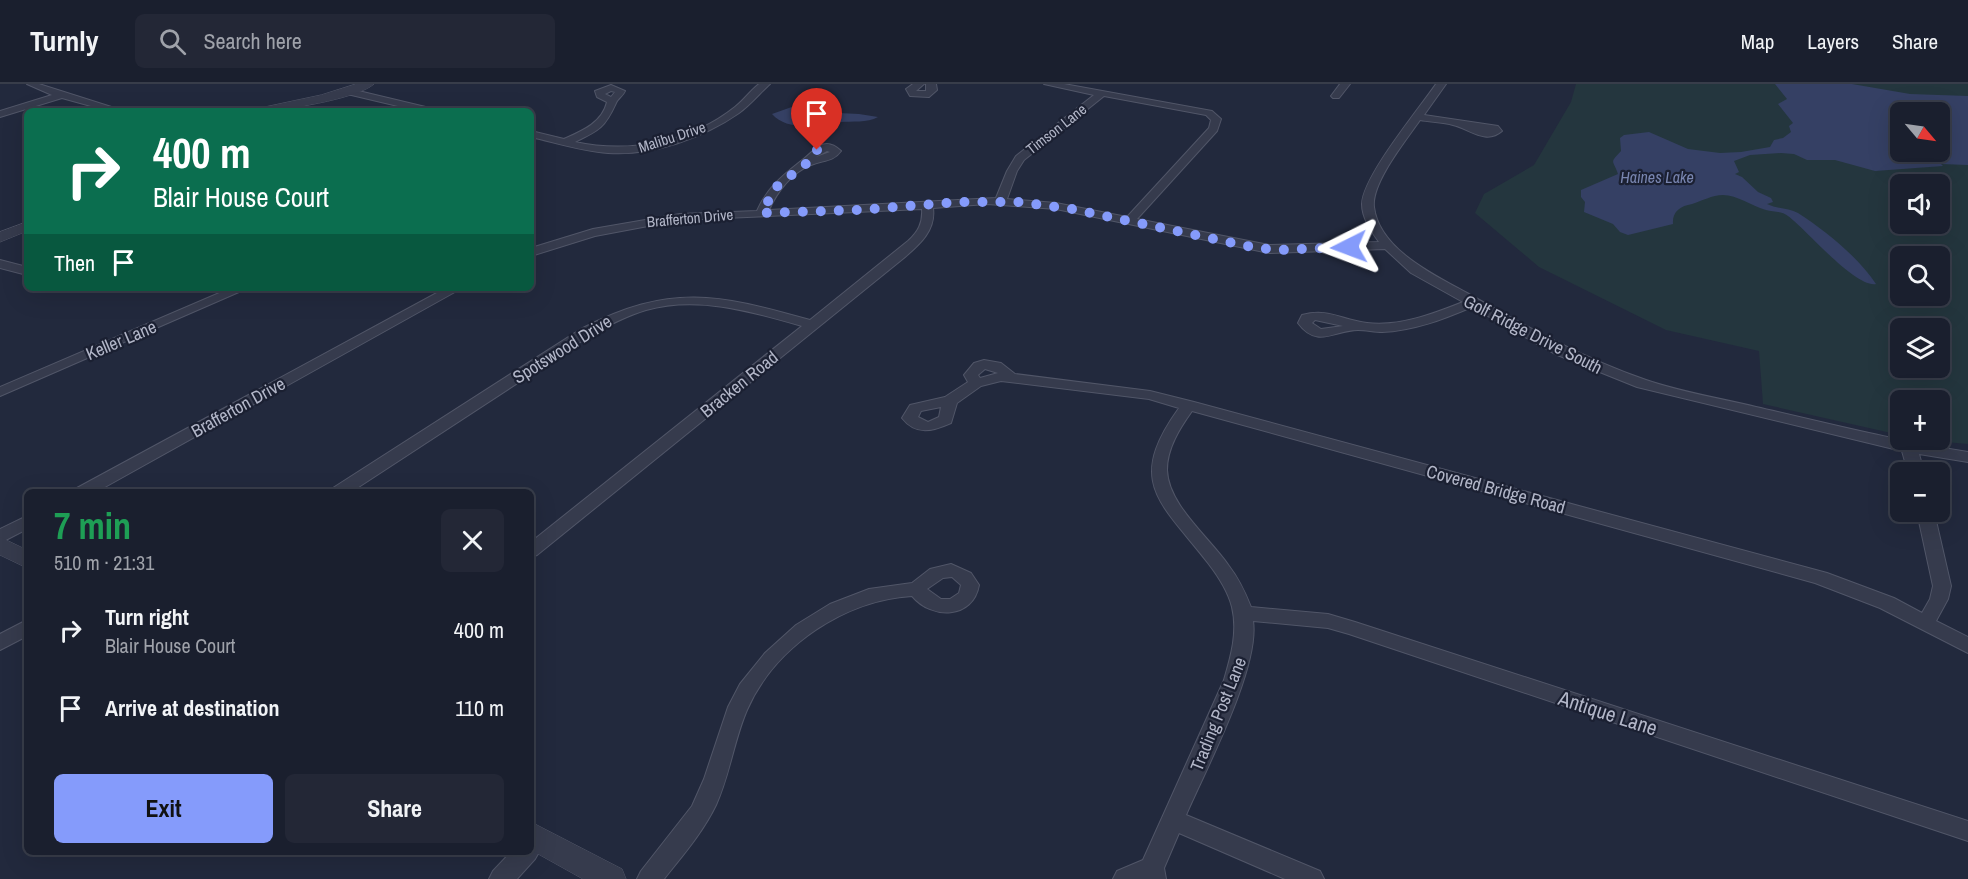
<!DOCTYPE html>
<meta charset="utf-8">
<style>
body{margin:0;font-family:"Archivo Narrow",sans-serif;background:#232736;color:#f1f3f6;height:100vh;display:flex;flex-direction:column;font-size:22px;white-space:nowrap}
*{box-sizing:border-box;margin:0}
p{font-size:20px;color:#9fa2aa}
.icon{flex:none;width:33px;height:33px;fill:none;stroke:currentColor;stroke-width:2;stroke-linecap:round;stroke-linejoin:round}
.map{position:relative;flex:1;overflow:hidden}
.details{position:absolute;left:24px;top:405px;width:510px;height:366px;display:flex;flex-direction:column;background:#1a1f2e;border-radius:9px;box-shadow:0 6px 24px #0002,0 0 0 2px #383d4a}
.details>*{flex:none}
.banner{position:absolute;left:24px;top:24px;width:510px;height:183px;border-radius:9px;box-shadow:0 6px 24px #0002,0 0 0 2px #383d4a;background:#0b6e4f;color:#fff;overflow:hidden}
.needle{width:39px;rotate:119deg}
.tools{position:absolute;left:1890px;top:18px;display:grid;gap:12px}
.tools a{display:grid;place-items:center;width:60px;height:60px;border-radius:9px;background:#1a1f2e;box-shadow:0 6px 24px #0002,0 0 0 2px #383d4a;font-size:30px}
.pin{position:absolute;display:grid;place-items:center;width:51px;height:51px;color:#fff;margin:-62px -26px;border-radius:50% 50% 50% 0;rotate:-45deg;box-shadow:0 0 6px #0007}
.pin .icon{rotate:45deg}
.me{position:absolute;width:66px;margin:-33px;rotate:267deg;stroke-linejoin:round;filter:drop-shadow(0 0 4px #0008)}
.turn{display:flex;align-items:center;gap:21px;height:126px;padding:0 30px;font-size:27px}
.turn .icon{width:78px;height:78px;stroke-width:2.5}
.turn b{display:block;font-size:42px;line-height:51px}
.then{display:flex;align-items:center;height:57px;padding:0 30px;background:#0003;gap:12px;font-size:22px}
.round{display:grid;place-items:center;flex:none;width:63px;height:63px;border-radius:9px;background:#232736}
.overview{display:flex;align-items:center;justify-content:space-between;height:102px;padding:0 30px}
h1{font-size:36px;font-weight:700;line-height:45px;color:#1e9e55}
.button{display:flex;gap:12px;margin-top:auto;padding:12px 30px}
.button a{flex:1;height:69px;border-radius:9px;background:#859bfb;color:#111;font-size:24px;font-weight:700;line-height:69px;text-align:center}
.button a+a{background:#232736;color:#f1f3f6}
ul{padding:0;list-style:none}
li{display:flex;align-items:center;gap:18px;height:78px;padding:0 30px}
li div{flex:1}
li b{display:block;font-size:22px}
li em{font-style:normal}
header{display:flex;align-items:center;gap:36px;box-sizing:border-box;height:84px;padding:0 30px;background:#1a1f2e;border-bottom:2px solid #383d4a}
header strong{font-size:28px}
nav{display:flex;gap:33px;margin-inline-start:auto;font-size:21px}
.search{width:420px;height:54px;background:#232736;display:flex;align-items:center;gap:15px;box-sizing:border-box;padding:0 21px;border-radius:9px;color:#9fa2aa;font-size:22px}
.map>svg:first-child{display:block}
.green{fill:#24363e;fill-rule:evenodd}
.water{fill:#354064;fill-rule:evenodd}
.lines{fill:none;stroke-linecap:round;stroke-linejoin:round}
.minor-casing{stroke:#515668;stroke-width:2}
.tertiary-casing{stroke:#515668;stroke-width:1}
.minor{fill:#363b4d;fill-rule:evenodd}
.tertiary{fill:#363b4d;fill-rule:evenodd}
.route{stroke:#859bfb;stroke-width:10;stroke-dasharray:0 18}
.labels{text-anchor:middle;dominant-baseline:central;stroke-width:4.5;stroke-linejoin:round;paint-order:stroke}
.far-street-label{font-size:15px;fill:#b2b6c8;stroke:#1b2032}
.far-water-label{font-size:16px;font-style:italic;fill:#7986b1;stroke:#1b2032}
.street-label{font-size:18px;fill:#b2b6c8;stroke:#1b2032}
.near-street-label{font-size:21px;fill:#b2b6c8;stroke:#1b2032}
</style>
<header>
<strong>Turnly</strong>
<div class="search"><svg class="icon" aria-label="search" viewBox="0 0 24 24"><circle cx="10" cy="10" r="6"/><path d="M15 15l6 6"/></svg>Search here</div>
<nav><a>Map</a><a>Layers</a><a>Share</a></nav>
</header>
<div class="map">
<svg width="1968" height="795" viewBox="0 0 1968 795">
<rect width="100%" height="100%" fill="#22293d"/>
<path class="green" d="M1576,0h392v360l-46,-4h18v-40h-40v35l-137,-31 -4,-53 -93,-21 -127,-63 -64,-54 9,-19 50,-29 37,-63zM1900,28h40v40h-40zM1900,100h40v40h-40zM1900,172h40v40h-40zM1900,244h40v40h-40z"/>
<path class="water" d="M1775,0h77l58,10 58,2v69l-27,-1 2,2 -68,5 -40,-11h-28l-13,-6 -13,-1 -31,2 -16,6 5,11 -4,2 7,3 16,15 13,6 2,4 -6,2c10,5 22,4 31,9 28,18 60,44 78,71 -21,4 -70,-55 -88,-68 -6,-5 -15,-4 -22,-6 -14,-4 -29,-15 -43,-15 -11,0 -21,6 -31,9 -12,2 -20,8 -19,20l-45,11 -8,-3 -7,-8 -29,-12 1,-10 -4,-5v-7l37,-16c-5,-15 -9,-10 3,-23l-1,-13 4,-3 25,-3 39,17 32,4 21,-1 29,-5 4,-7 9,-2 8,-6 -2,-6 4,-3 -15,-19 9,-5zM1900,28h40v40h-40z
M828,13l2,3 -12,5v7l41,2 19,3c-11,6 -26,4 -38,5 -20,2 -51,11 -68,-8l45,-16z"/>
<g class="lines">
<defs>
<path id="minor" d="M27,0h12l85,27h-15l-47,-13 -62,19v-6l52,-16z
M759,0h11c-10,9 -20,21 -31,29 -36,25 -86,43 -131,40 -26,-2 -51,-10 -77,-16v-6l33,8c18,-8 38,-16 43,-37l-10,-5 -2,-6 16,-6 14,6c-2,5 -7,7 -9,12 -11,24 -16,27 -41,39 55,12 116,0 160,-35 9,-7 15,-16 24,-23zM611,7l4,1 -4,5 -6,-3z
M913,0h11l-8,7h10v-7h10l1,6 -8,7 -19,-1 -4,-7z
M1044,0h20l148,27 9,8 -4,12 -80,88 132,26 110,-3c-8,-11 -17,-24 -17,-38 1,-28 57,-95 74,-120h10l-22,31 74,11 4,5c-16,14 -32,-2 -49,-6 -10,-3 -22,-3 -33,-5 -13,19 -49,63 -46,87 5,42 60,68 93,86 58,33 115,65 179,87 35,12 73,18 110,27 70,16 140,34 212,45v10l-49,-8 5,18h-16l-6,-21 -265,-64 -82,-33 -83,-47c-28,12 -59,24 -90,25 -8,0 -16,-2 -24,-2 -23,0 -41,19 -60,-7l4,-8c27,-7 39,5 65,8 32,4 66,-9 96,-21l-52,-29 -26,-24 -116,4 -213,-44 -69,-5 -54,4c3,22 -13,36 -28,49l-368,298 -6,2v-15l271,-216c-49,-14 -104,-31 -156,-16 -20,6 -37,15 -55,25l-240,157h-20l2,-4 248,-159c89,-46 137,-35 229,-9l98,-79c10,-9 15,-18 14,-32l-242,11 -85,16 -64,20v-8l62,-19 87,-15 77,-3c10,-23 25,-35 44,-50 13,-9 22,-27 40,-10 -8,11 -18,9 -30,14 -19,7 -34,27 -42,45l227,-12 11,-27 9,-15 78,-61zM1104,12l102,19 5,5 -2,8 -82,89 -71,-14 -49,-4 10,-28 7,-11zM827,67l3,1 -14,5zM1315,236l28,6 -22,3 -9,-6z
M1340,0h10l-11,14h-6l-2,-2z
M346,4l88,21 2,2h-17l-76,-18 -2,-2z
M0,176l27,7v8l-27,-7z
M231,204h17l-248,108v-9z
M446,204h16l-366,204h-21l2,-4z
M984,276l17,3 14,11 135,17 44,11 633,171 67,25 28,15 8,-14 3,-13 -16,-74h17l17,74 -3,13 -12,22 32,16v16l-88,-45 -65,-25 -623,-172c-12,17 -25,37 -25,59 1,35 43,68 62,96 10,13 16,26 22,41l77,7 27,8 613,199v20l-619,-207 -21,-6 -75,-7c7,46 -47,148 -67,194l134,56 4,8h-39l-106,-46 -15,35 2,11h-53l4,-8 26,-11 81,-180c7,-24 14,-48 8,-73 -4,-16 -14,-31 -24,-44 -47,-61 -83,-80 -29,-155l-30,-9 -148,-18 -20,5 -24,17 -6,20c-18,8 -35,13 -49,-5l8,-13 35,-8 23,-15 -4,-7 10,-12zM985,285l13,4 -18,5 -2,-3zM941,323l-2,10 -11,5 -10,-5 3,-6z
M27,432v13l-27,14v-14z
M951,480l20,9 8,12c-6,34 -47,35 -67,11 -67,4 -137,50 -165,114 -13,30 -17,64 -31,95 -13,27 -33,50 -52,74h-27l4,-8 51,-65 12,-27 24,-72 12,-23 25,-31 31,-28 34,-21 39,-15 43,-6 18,-14zM952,493l9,8 -2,8 -9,6h-9l-14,-10 16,-11z
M27,536v16l-27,14v-16z
M531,759l4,2 4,7 -4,7 -18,20h-28l4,-8 18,-19h20z"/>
<path id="tertiary" d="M356,0h18c-17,15 -92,27 -116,27l2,-3 61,-13z
M27,138v9l-27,11v-10z
M0,453l27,13v18l-27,-13z
M531,738l91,47 4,10h-43l-52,-29z"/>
</defs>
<use href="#minor" class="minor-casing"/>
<use href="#tertiary" class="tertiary-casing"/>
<use href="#minor" class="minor"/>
<use href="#tertiary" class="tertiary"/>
</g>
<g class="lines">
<path class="route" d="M817,66l-10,13 -32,25 -13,25 96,-3 102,-8h58l54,7 185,39 24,2 68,-3"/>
</g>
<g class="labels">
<g class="far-street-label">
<text transform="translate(1056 45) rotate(-38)">Timson Lane</text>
<text transform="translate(672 53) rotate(-18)">Malibu Drive</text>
<text transform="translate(690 134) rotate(-5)">Brafferton Drive</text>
</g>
<g class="far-water-label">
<text x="1657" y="93">Haines Lake</text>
</g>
<g class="street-label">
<text transform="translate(1533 250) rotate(27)">Golf Ridge Drive South</text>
<text transform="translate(121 256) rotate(-23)">Keller Lane</text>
<text transform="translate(562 265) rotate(-32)">Spotswood Drive</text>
<text transform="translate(739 300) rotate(-39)">Bracken Road</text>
<text transform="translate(238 323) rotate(-29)">Brafferton Drive</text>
<text transform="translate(1496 405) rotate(15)">Covered Bridge Road</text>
<text transform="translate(1218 630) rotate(-68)">Trading Post Lane</text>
</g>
<g class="near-street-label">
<text transform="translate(1608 629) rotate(18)">Antique Lane</text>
</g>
</g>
</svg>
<div class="tools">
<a><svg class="needle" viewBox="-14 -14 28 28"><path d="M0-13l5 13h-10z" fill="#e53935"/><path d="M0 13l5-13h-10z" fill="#9fa2aa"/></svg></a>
<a><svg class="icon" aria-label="sound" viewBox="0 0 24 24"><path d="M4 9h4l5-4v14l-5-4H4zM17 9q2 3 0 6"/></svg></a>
<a><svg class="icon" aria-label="search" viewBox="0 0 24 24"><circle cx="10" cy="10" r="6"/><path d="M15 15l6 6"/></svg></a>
<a><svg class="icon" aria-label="layers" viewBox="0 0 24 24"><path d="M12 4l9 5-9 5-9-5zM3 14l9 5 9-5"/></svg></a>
<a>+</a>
<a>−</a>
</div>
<div class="pin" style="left:817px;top:66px;background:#d93025"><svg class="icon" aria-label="arrive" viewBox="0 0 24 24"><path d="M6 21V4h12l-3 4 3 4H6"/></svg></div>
<svg class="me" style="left:1349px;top:163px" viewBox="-20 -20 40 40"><path d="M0-17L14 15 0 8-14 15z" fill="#859bfb" stroke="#fff" stroke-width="4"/></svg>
<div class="banner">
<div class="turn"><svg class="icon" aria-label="right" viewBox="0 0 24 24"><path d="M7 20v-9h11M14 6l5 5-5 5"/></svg><div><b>400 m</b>Blair House Court</div></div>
<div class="then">Then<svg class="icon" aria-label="arrive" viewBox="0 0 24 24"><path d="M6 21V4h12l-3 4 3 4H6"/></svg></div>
</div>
<section class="details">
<div class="overview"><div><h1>7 min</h1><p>510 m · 21:31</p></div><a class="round"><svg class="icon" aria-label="close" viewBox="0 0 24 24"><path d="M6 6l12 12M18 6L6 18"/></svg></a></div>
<ul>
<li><svg class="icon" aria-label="right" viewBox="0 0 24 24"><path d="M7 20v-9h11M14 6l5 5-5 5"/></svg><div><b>Turn right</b><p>Blair House Court</p></div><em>400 m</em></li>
<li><svg class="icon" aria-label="arrive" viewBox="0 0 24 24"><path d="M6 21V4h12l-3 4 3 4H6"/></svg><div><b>Arrive at destination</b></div><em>110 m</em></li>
</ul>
<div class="button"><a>Exit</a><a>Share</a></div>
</section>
</div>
